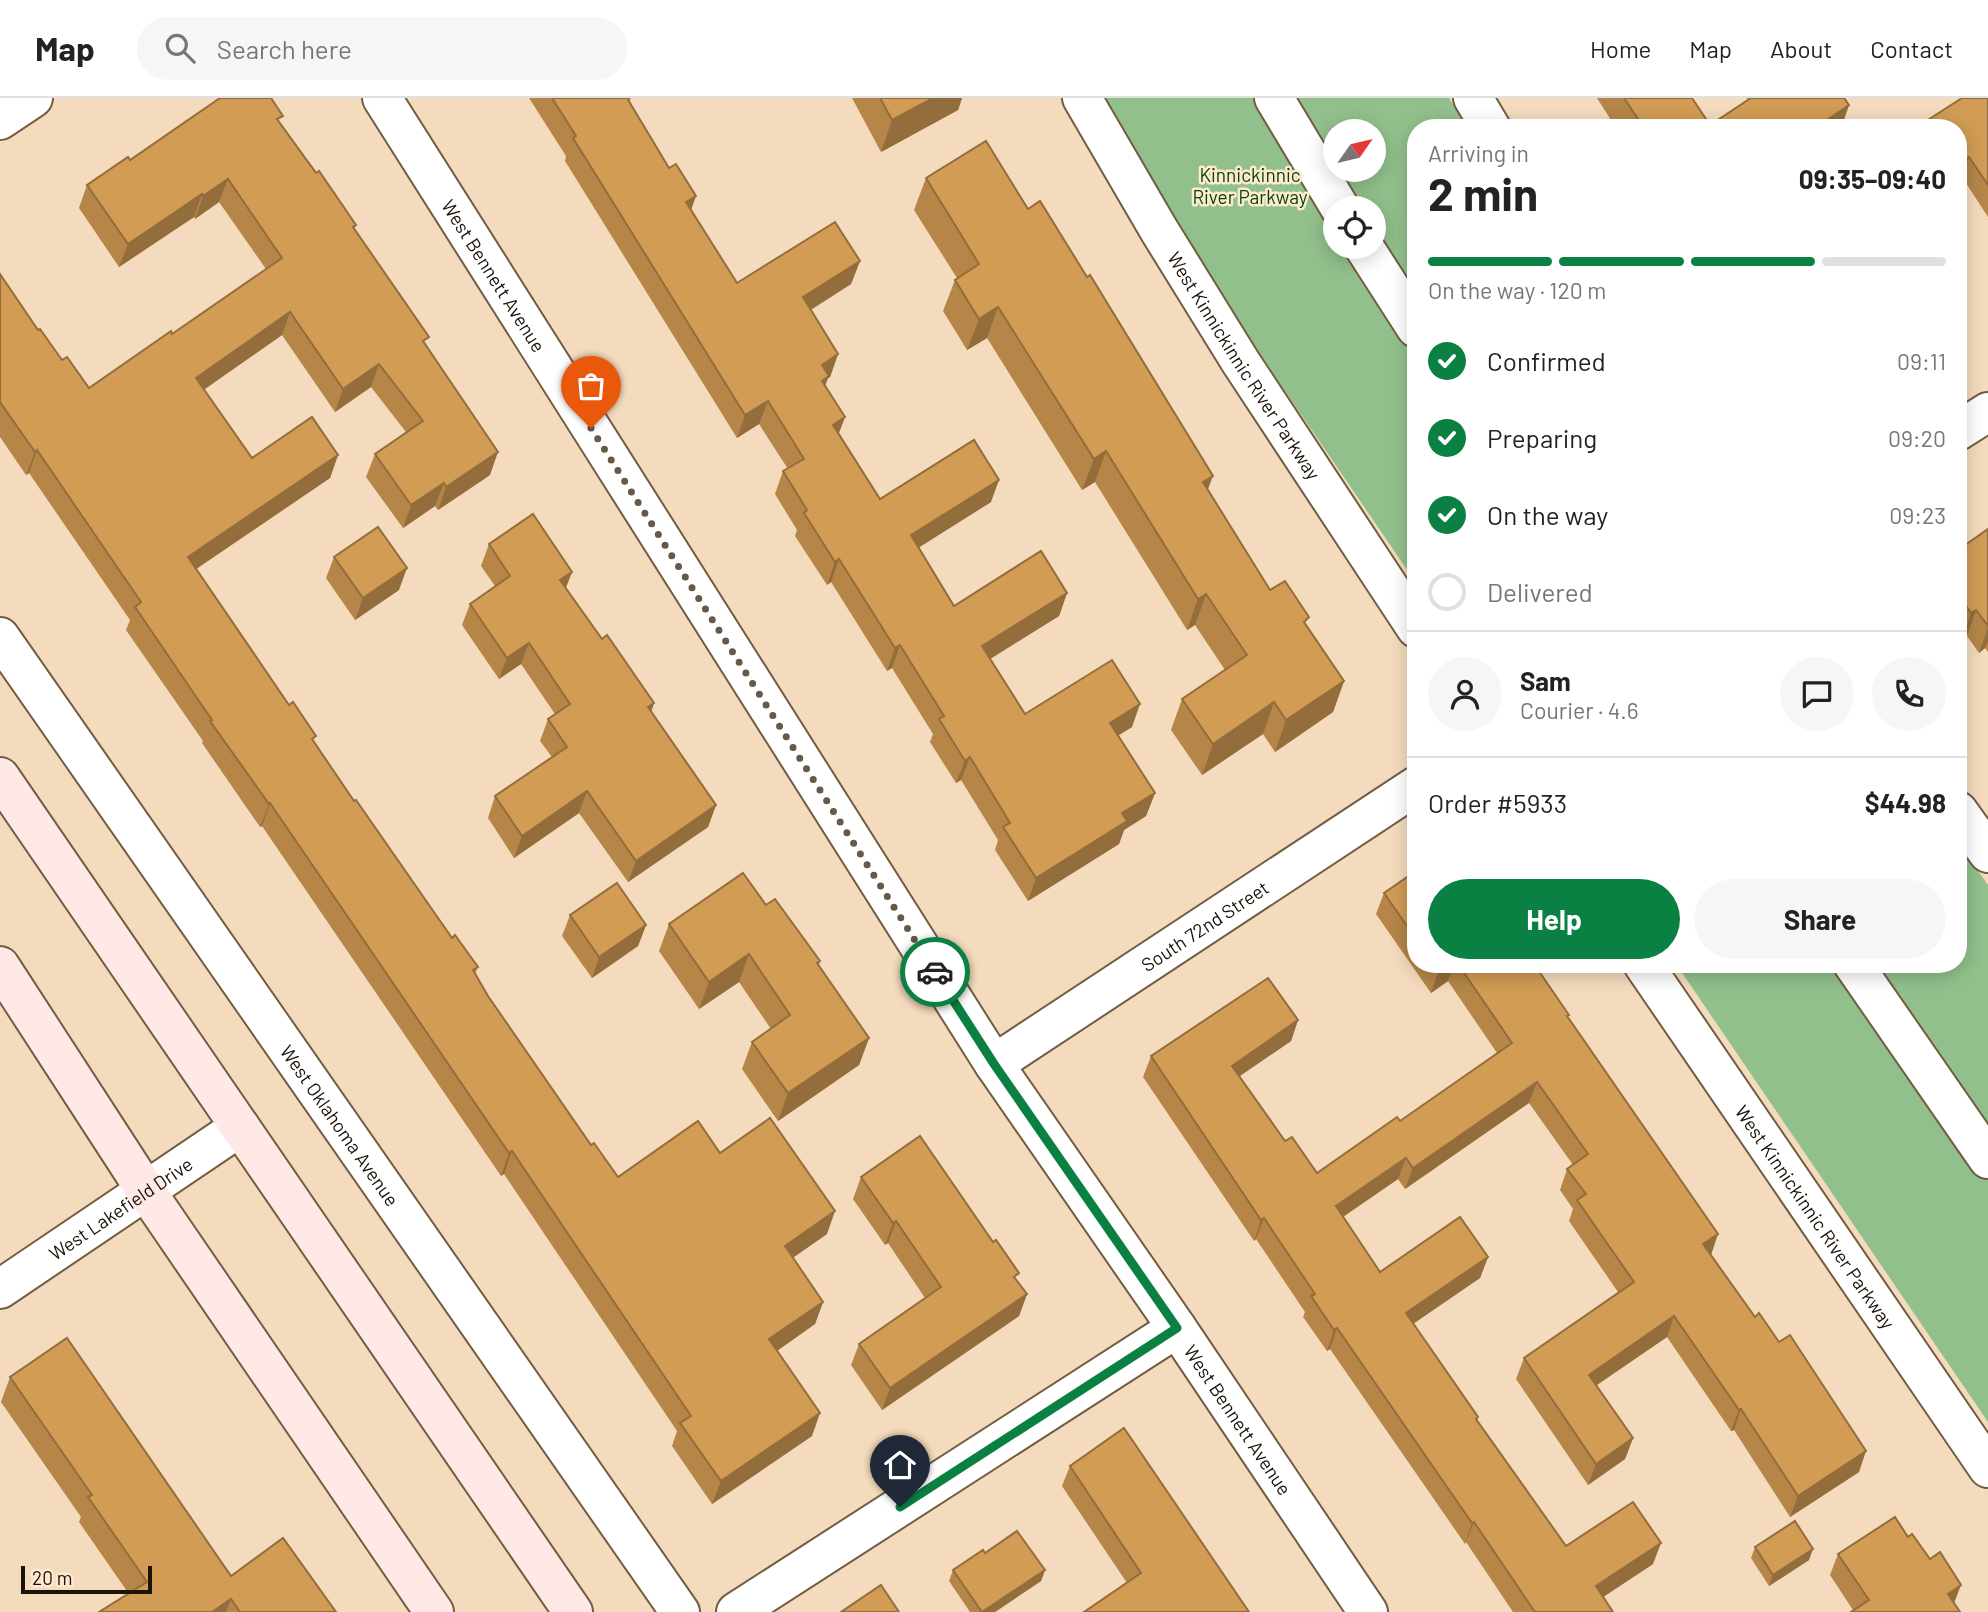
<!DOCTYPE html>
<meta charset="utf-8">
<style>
body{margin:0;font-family:Barlow,sans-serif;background:#f6f6f6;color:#222;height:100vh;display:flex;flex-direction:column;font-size:26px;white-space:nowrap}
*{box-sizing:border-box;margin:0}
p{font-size:23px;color:#767676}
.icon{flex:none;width:38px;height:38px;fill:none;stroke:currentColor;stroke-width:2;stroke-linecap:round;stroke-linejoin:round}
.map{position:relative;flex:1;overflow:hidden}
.sheet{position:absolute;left:1407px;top:21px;width:560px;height:854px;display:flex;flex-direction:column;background:#fff;border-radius:28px;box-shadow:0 4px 18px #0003}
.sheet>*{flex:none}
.needle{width:46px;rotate:56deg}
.controls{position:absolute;left:1323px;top:21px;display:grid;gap:14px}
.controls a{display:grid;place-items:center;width:63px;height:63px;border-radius:50%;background:#fff;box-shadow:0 4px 18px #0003;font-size:35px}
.scale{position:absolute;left:21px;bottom:18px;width:131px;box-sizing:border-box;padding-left:7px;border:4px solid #1b1208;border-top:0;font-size:19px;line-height:24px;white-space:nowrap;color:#1b1208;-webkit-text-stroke:5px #feead1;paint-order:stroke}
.pin{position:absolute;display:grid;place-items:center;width:60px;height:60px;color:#fff;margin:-72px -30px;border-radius:50% 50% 50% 0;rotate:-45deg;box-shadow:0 0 7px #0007}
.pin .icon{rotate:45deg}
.courier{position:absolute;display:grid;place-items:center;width:70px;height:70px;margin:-35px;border:5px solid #0b8043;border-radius:50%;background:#fff;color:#222;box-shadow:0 2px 9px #0007}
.headline em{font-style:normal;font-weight:700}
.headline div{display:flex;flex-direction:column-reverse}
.headline{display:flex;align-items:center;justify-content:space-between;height:119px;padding:0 21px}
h1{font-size:46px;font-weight:700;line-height:52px}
.bar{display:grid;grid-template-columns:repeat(4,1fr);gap:10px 7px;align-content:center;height:84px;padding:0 21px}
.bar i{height:9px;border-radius:5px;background:#e0e0e0}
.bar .selected{background:#0b8043}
.bar p{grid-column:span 4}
.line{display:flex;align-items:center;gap:18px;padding:0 21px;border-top:2px solid #e0e0e0}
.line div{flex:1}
.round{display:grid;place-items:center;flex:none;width:74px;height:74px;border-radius:37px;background:#f6f6f6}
ol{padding:0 21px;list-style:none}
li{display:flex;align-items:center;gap:21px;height:77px}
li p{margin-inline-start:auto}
li .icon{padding:7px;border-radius:50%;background:#0b8043;color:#fff;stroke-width:4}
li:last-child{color:#767676}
li i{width:38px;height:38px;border:4px solid #e0e0e0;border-radius:50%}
.primary-button{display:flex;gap:14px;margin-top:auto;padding:14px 21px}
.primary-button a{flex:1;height:80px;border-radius:42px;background:#0b8043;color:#fff;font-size:28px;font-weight:700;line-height:80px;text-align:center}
.primary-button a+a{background:#f6f6f6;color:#222}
header{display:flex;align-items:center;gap:42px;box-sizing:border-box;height:98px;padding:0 35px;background:#fff;border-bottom:2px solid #e0e0e0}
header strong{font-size:33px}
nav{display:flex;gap:38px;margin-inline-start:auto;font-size:24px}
.search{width:490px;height:63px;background:#f6f6f6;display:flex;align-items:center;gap:18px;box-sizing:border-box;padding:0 24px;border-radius:38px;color:#767676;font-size:26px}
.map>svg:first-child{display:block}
.green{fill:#92c08c;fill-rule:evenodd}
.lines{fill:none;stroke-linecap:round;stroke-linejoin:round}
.street-casing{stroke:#725d42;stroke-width:42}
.secondary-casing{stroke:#725d42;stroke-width:42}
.street{stroke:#fff;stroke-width:38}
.secondary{stroke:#fee9e6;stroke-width:38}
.wall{fill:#b58648}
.shaded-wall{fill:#936d3b}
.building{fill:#d29c54;stroke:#936d3b;stroke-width:2}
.done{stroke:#675847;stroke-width:7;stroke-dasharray:0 12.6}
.route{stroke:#0b8043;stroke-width:9}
.labels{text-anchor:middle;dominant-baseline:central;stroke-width:5;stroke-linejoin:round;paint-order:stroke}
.park-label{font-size:19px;fill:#064400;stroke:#feead1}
.street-label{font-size:19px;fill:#1b1208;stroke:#feead1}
</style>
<header>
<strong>Map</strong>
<div class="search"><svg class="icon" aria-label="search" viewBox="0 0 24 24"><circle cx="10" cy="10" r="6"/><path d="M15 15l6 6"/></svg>Search here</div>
<nav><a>Home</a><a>Map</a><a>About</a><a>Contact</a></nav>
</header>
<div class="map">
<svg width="1988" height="1514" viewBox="0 0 1988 1514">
<rect width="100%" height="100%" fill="#f4dbbd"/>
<g class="green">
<path d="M1102,0H1449L1467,30H1416V485L1164,115ZM1335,33H1374V72H1335ZM1335,110H1374V149H1335Z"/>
<polygon points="1958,744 1988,787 1988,1324 1676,866 1958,866"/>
</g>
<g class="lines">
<g class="street-casing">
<g id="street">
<path id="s1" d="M382,0L994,966L1177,1230L1368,1514"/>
<path id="s2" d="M1082,0L1159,132L1240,263L1416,530"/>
<polyline points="1274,0 1340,110"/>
<polyline points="1473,0 1491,30"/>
<polyline points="0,22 33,0"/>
<polyline points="1364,149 1416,230"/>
<polyline points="1958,333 1988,314"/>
<path id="s3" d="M0,539L680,1514"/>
<polyline points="1958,713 1988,755"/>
<path id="s4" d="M1643,866L1988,1370"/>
<polyline points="1853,866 1988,1061"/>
<path id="s5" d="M994,966L1416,688"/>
<path id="s6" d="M0,1191L240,1029"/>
<polyline points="736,1514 1177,1230"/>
</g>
</g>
<g class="secondary-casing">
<g id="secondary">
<polyline points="0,679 573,1514"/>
<polyline points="0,868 146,1093 434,1514"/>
</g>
</g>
<use href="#street" class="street"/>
<use href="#secondary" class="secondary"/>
</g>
<g class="wall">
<polygon points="529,0 631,0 629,5 691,112 737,185 860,163 851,186 811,212 838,256 830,279 828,280 825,288 845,319 839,335 880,401 991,404 918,450 954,508 1067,495 1059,518 990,561 1025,616 1132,629 1118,637 1155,695 1146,718 1124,732 1119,746 1028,803 995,752 998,742 961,682 956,685 930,644 933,636 892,570 887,573 831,484 827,487 795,438 797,432 775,396 783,373 788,371 759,326 737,340 565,63 566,58"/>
<polygon points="852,0 962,0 958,12 881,54"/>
<polygon points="1597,0 1692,0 1710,27 1748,2 1747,0 1844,0 1849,7 1841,30 1616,30"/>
<polygon points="1988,0 1988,119 1962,79 1958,81 1958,30"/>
<polygon points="280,25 356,127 354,131 426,247 490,377 438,412 435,408 403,430 366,379 375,356 406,334 371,289 335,314 282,237 204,291 252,360 338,357 330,380 196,471 354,703 452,840 478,869 475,876 488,898 591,1047 618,1079 720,1055 827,1136 793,1159 823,1204 815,1226 777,1253 812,1338 712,1406 672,1348 677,1333 504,1076 501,1078 262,728 260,729 202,645 203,643 126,532 130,522 29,375 26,377 0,339 0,176 38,232 62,262 89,290 172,236 266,171 219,104 195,121 194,119 119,169 79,110 87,87 130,62"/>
<polygon points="926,80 1028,111 1208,391 1270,492 1306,528 1344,583 1333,614 1275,654 1263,636 1202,677 1171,632 1182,601 1225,572 1195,527 1187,532 1095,384 1082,392 987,240 967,252 943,213 955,182 957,180 914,112"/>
<polygon points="1988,431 1988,554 1985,550 1979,555 1967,538 1962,541 1958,536 1958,452"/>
<polygon points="489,446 566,490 602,541 654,605 651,614 716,707 708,729 628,784 579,715 514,760 488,720 495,698 552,659 540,643 548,621 555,616 521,566 499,581 462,527 470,506 495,488 481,468"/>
<polygon points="334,459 399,492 355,522 326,480"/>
<polygon points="1416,773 1416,866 1534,866 1569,917 1568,919 1711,1156 1859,1374 1790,1419 1734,1332 1731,1333 1667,1239 1596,1287 1633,1340 1625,1361 1588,1387 1516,1281 1524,1260 1618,1194 1569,1123 1573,1111 1560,1092 1567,1071 1573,1067 1529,1005 1405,1091 1398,1081 1343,1119 1380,1174 1488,1159 1480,1180 1413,1226 1476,1322 1566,1448 1653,1466 1603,1499 1613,1514 1513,1514 1466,1444 1465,1446 1330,1251 1327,1253 1303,1219 1305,1214 1256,1141 1254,1143 1143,979 1151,958 1298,922 1291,943 1239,978 1285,1043 1317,1075 1400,1023 1497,955 1448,883 1431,895 1376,816 1384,795"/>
<polygon points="766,807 820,863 819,867 869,940 859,967 778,1023 742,971 752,944 771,931 739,884 699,911 659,853 669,826"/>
<polygon points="570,817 646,827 638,848 592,880 562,838"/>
<polygon points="861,1079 1016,1181 1027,1196 1019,1218 882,1312 851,1267 859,1246 925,1200 888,1145 885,1147 853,1101"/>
<polygon points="10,1279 231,1478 336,1514 99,1514 129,1496 79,1424 81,1419 1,1304"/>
<polygon points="1070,1368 1249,1514 1127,1485 1062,1388"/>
<polygon points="1755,1449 1809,1462 1769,1488 1751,1460"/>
<polygon points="985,1455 1045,1472 1041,1483 995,1514 970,1514 949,1483 953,1472"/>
<polygon points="1838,1456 1954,1506 1853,1512 1830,1477"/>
</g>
<g class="shaded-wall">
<polygon points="933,0 962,0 958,12 881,54 892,22"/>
<polygon points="1849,7 1841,30 1815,30"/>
<polygon points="1969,59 1962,79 1958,81 1958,66"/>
<polygon points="228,81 219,104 195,121 203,98"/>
<polygon points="202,96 194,119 119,169 128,146"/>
<polygon points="696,98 688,121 686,104"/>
<polygon points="860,163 851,186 794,222 803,199"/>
<polygon points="1964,171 1958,187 1958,175"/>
<polygon points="998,209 987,240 967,252 979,221"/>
<polygon points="290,214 282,237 188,303 196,280"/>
<polygon points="838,256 830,279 828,280 820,301 822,267"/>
<polygon points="379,266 371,289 335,314 343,291"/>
<polygon points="768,303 759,326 737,340 745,317"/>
<polygon points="845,319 836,342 833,327"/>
<polygon points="37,352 29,375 26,377 35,354"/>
<polygon points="1106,353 1095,384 1082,392 1094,361"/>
<polygon points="498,354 490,377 438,412 446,389"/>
<polygon points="338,357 330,380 180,482 188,459"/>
<polygon points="1213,378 1201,409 1203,384"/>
<polygon points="999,382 991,404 902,460 911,437"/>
<polygon points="444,385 435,408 403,430 411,407"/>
<polygon points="839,461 831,484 827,487 835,464"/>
<polygon points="407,470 399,492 355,522 363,500"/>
<polygon points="572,474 564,495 560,482"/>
<polygon points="1067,495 1059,518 974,571 982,548"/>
<polygon points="1206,496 1195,527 1187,532 1198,501"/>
<polygon points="1976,512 1967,538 1962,541 1971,515"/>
<polygon points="1988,529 1988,543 1985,550 1979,555"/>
<polygon points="529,545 521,566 499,581 507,560"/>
<polygon points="900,547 892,570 887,573 895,550"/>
<polygon points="1344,583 1333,614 1275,654 1286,622"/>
<polygon points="1274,604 1263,636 1202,677 1213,646"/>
<polygon points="654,605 647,626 648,609"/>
<polygon points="1140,606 1132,629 1102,648 1110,625"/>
<polygon points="970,659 961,682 956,685 965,663"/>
<polygon points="587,693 579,715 514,760 522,738"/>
<polygon points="1155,695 1146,718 1124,732 1119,746 1028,803 1036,780 1122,715"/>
<polygon points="270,705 262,728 260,729 269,706"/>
<polygon points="716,707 708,729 628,784 636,763"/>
<polygon points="646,827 638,848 592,880 599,859"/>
<polygon points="749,856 739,884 699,911 709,884"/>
<polygon points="1449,866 1454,866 1448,883 1431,895 1438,874"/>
<polygon points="1298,922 1291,943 1224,989 1232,968"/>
<polygon points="869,940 859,967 778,1023 788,995"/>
<polygon points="1537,984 1529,1005 1405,1091 1413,1070"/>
<polygon points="512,1053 504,1076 501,1078 509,1055"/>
<polygon points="1406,1060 1398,1081 1328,1129 1336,1108"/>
<polygon points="835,1113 827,1136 777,1171 785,1148"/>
<polygon points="1264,1120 1256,1141 1254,1143 1261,1122"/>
<polygon points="896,1123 888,1145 885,1147 893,1125"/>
<polygon points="1718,1136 1711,1157 1703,1146"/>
<polygon points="1488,1159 1480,1180 1398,1236 1406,1215"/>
<polygon points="1027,1196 1019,1218 882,1312 890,1290"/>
<polygon points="823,1204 815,1226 761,1264 769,1241"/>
<polygon points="1674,1218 1667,1239 1581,1298 1589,1277"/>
<polygon points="1337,1230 1330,1251 1327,1253 1334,1232"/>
<polygon points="1741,1311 1734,1332 1731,1333 1739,1312"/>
<polygon points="820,1315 812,1338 712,1406 721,1383"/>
<polygon points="1633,1340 1625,1361 1588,1387 1596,1366"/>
<polygon points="1866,1353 1859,1374 1790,1419 1798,1398"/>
<polygon points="1474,1424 1466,1444 1465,1446 1472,1425"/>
<polygon points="1661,1445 1653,1466 1588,1509 1596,1488"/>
<polygon points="1813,1451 1809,1462 1769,1488 1773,1477"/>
<polygon points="1045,1472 1041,1483 995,1514 983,1514"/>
<polygon points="1961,1487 1953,1508 1948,1496"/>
<polygon points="231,1501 226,1514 212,1514"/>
</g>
<g class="building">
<polygon points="220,0 271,0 283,18 277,21 316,75 319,73 356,127 353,129 429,239 423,243 498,354 446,389 444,385 411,407 375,356 423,323 379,266 343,291 290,214 196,280 252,360 312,319 338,357 188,459 289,607 293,604 316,638 312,641 354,703 356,702 452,840 455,837 478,869 473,872 488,898 591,1047 594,1045 618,1079 698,1023 720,1055 770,1020 835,1113 785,1148 823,1204 769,1241 820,1315 721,1383 680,1325 691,1318 512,1053 509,1055 270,705 269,706 210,623 212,622 135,509 141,504 37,352 35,354 0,304 0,176 38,232 40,231 62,262 67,259 89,290 171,233 172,236 282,160 228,81 203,98 202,96 128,146 87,87 128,59 130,62"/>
<polygon points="552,0 627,0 669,70 676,66 696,98 686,104 737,185 835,124 860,163 803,199 838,256 822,267 829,278 822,283 845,319 833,327 880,401 974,342 999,382 911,437 954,508 1041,453 1067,495 982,548 1025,616 1112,562 1140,606 1110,625 1155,695 1122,715 1127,723 1036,780 1003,729 1010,725 970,659 965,663 939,621 944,618 900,547 895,550 839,461 835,464 804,415 807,412 783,373 804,361 768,303 745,317 573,40 576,38"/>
<polygon points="880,0 933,0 892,22"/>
<polygon points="1624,0 1692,0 1710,27 1751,0 1844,0 1849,7 1815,30 1644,30"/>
<polygon points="1962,0 1988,0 1988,87 1969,59 1958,66 1958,30 1917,29"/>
<polygon points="986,43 1028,111 1040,103 1087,179 1090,177 1213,378 1203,384 1270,492 1285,483 1309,519 1304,524 1344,583 1286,622 1274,604 1213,646 1182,601 1247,557 1206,496 1198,501 1106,353 1094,361 998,209 979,221 955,182 979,166 926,80"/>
<polygon points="1958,161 1964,171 1958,175"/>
<polygon points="533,416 572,474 560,482 602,541 607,537 654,605 648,609 716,707 636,763 587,693 522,738 495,698 567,649 548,621 570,606 529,545 507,560 470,506 510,478 489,446"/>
<polygon points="378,429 407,470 363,500 334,459"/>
<polygon points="1988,431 1988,528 1976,512 1971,515 1958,496 1958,452"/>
<polygon points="1416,773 1416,841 1384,795"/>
<polygon points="743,775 766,807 775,801 820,863 817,865 869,940 788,995 752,944 790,917 749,856 709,884 669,826"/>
<polygon points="617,785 646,827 599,859 570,817"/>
<polygon points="1433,866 1449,866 1438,874"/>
<polygon points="1458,866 1534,866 1569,917 1567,918 1718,1136 1703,1146 1755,1219 1759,1215 1779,1244 1790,1237 1866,1353 1798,1398 1741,1311 1739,1312 1674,1218 1589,1277 1633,1340 1596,1366 1524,1260 1634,1184 1577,1102 1586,1096 1567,1071 1588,1056 1537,984 1413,1070 1406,1060 1336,1108 1380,1174 1460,1119 1488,1159 1406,1215 1478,1319 1476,1321 1566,1448 1633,1404 1661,1445 1596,1488 1613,1514 1535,1514 1474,1424 1472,1425 1337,1230 1334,1232 1311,1198 1315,1196 1264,1120 1261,1122 1151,958 1268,880 1298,922 1232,968 1285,1043 1292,1039 1317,1075 1397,1019 1400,1023 1512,945"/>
<polygon points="920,1038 993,1144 996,1142 1019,1175 1014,1179 1027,1196 890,1290 859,1246 941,1189 896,1123 893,1125 861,1079"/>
<polygon points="67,1240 231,1478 283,1440 336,1514 240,1514 231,1501 212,1514 99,1514 147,1484 88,1399 92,1397 10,1279"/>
<polygon points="1124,1330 1249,1514 1084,1514 1141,1475 1070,1368"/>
<polygon points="1895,1419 1908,1439 1912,1436 1930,1461 1940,1454 1961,1487 1948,1496 1960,1514 1851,1514 1869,1502 1838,1456"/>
<polygon points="1795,1423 1813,1451 1773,1477 1755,1449"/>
<polygon points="1017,1433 1045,1472 982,1514 953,1472 983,1452 985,1455"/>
<polygon points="881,1487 899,1514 841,1514"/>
</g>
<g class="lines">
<polyline class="done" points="591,330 935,874"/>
<polyline class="route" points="900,1409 1177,1230 994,966 935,874"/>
</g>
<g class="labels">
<g class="park-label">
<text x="1250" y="76">Kinnickinnic<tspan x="1250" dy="22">River Parkway</tspan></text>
</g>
<g class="street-label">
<text stroke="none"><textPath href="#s1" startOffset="210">West Bennett Avenue</textPath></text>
<text stroke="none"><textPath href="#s2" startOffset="313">West Kinnickinnic River Parkway</textPath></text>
<text stroke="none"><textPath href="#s5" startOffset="252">South 72nd Street</textPath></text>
<text stroke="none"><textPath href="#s3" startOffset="595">West Oklahoma Avenue</textPath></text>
<text stroke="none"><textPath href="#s6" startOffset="145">West Lakefield Drive</textPath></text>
<text stroke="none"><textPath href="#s4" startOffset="306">West Kinnickinnic River Parkway</textPath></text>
<text stroke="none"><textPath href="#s1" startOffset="1575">West Bennett Avenue</textPath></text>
</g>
</g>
</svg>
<div class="controls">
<a><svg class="needle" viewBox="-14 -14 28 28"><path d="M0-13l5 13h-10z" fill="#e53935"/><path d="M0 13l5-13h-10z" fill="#767676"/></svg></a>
<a><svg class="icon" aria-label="locate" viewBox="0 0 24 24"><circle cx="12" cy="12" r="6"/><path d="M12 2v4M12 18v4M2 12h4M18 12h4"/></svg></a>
</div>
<div class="scale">20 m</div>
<div class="pin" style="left:591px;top:330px;background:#ea580c"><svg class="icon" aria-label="bag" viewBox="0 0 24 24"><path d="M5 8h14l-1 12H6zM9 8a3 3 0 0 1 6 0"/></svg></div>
<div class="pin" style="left:900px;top:1409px;background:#1f2937"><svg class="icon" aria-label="home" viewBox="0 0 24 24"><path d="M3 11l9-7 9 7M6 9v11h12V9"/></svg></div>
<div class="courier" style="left:935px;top:874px"><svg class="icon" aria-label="car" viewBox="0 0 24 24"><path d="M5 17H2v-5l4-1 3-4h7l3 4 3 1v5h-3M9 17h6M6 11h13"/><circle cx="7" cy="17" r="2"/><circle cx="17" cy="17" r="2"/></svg></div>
<section class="sheet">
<div class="headline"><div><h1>2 min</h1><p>Arriving in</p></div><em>09:35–09:40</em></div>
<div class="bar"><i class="selected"></i><i class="selected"></i><i class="selected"></i><i></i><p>On the way · 120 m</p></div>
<ol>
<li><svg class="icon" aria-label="check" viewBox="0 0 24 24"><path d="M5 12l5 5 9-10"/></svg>Confirmed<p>09:11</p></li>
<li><svg class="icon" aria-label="check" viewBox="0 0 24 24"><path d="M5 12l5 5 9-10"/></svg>Preparing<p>09:20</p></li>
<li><svg class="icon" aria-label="check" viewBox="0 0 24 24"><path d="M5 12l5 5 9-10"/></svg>On the way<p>09:23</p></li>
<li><i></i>Delivered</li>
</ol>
<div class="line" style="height:126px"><a class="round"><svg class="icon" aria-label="person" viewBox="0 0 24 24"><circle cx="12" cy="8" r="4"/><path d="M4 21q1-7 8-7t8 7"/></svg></a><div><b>Sam</b><p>Courier · 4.6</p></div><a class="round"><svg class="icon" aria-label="chat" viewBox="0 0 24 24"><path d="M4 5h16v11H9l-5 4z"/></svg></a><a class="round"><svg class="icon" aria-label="phone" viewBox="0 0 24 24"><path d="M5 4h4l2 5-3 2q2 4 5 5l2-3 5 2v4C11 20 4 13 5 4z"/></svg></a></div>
<div class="line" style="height:91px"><div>Order #5933</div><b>$44.98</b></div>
<div class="primary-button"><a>Help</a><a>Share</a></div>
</section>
</div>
